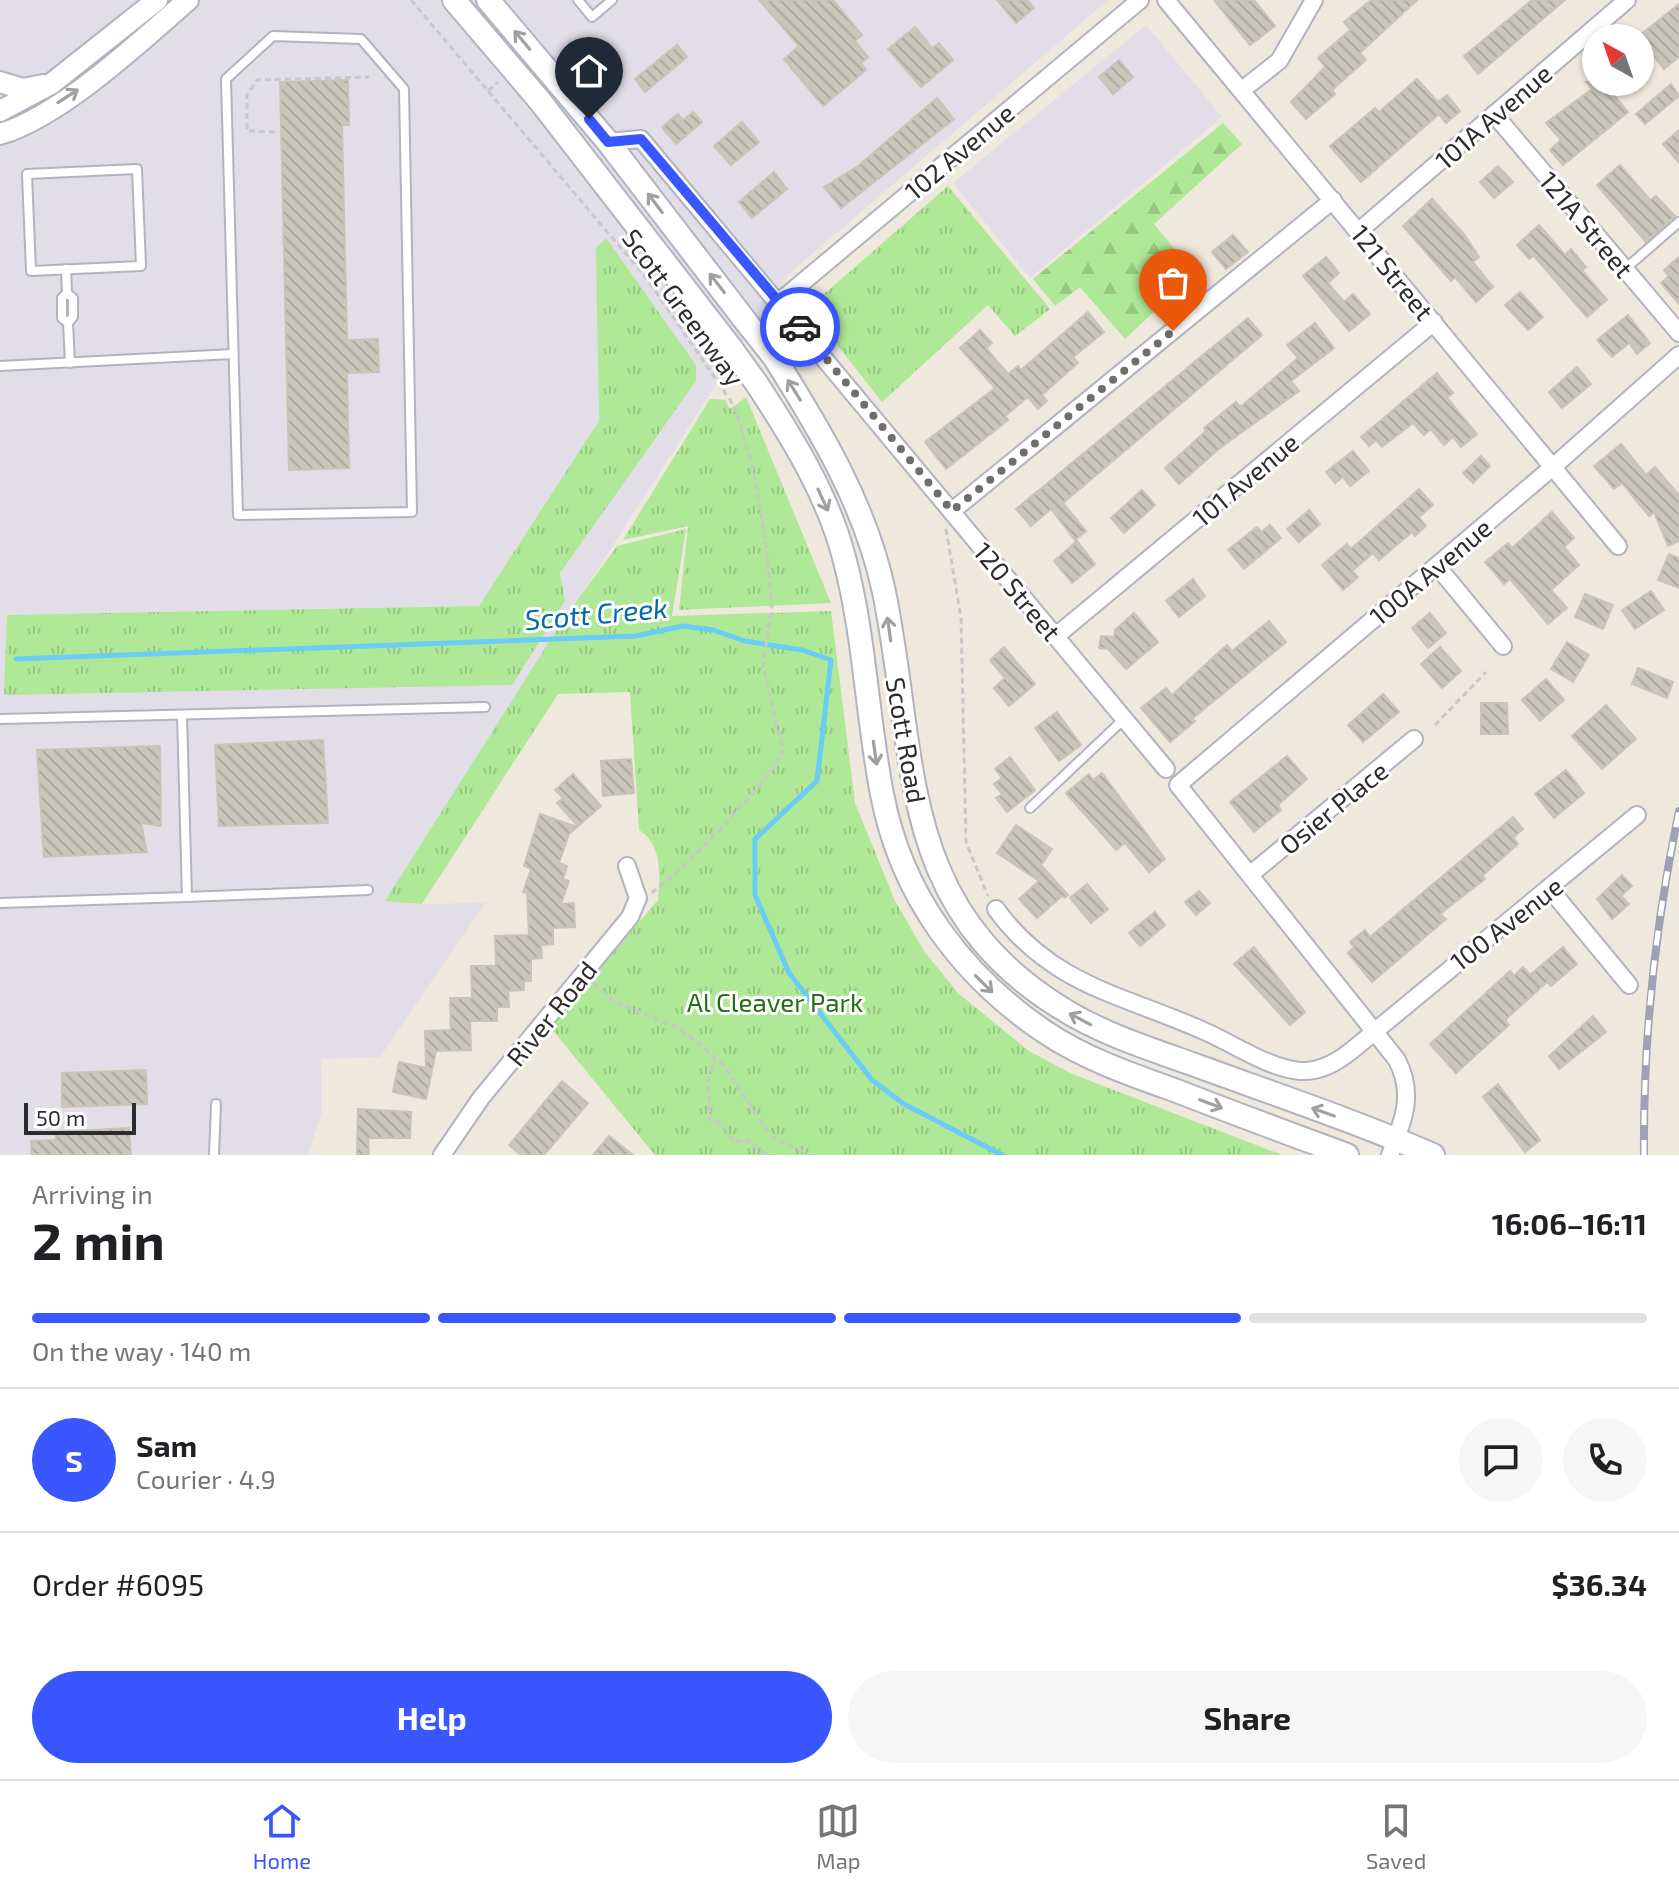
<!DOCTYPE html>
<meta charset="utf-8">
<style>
body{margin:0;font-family:"Exo 2",sans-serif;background:#f6f6f6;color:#202124;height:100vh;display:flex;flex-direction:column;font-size:30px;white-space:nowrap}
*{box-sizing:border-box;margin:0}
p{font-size:26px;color:#757577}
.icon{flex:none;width:44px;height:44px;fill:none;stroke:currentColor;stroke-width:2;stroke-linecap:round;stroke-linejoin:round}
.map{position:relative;height:1155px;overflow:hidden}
.details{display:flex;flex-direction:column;background:#fff;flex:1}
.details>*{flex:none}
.needle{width:52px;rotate:320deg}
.controls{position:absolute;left:1582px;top:24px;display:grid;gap:16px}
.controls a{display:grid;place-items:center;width:72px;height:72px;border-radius:50%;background:#fff;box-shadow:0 2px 6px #0004;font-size:40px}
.scale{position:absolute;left:24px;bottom:20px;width:112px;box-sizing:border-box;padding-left:8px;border:4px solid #2c2c2c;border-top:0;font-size:22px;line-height:28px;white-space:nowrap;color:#2c2c2c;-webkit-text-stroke:6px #fff;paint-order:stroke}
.pin{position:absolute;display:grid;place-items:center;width:68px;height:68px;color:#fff;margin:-82px -34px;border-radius:50% 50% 50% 0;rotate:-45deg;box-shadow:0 0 8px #0007}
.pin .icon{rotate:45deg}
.courier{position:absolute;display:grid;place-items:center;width:80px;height:80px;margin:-40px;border:6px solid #3a56ff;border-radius:50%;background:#fff;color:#222;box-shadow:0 2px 10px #0007}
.head em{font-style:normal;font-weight:700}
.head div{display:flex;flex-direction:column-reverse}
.head{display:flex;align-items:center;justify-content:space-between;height:136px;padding:0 32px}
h1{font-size:52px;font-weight:700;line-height:60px}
.bar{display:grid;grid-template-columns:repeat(4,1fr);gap:12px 8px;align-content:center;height:96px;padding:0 32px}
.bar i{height:10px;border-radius:6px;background:#e0e0e0}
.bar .on{background:#3a56ff}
.bar p{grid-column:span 4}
.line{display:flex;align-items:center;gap:20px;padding:0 32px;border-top:2px solid #e0e0e0}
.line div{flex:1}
.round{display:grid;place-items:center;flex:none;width:84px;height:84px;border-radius:42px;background:#f6f6f6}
.primary-button{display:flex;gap:16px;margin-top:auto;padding:16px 32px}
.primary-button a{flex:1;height:92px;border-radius:48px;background:#3a56ff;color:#fff;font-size:32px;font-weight:700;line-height:92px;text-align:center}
.primary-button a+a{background:#f6f6f6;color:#202124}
.dock{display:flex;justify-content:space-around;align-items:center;height:112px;border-top:2px solid #e0e0e0;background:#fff;font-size:22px;color:#757577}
.dock a{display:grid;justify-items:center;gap:4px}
.dock .on{color:#3a56ff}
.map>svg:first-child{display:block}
.industrial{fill:#e1dee7}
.grass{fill:url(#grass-tufts)}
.forest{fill:url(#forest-firs)}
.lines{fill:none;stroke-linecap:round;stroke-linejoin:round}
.stream{stroke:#6accf7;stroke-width:5}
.building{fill:url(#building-back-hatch);stroke:#cac4b7;stroke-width:2}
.service-casing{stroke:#b1b3c0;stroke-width:12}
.minor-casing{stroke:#b1b3c0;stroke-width:20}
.tertiary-casing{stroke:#b1b3c0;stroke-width:24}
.secondary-casing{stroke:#b1b3c0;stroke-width:26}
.path{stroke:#c8c8c8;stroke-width:3;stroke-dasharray:6 4;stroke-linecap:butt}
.service{stroke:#fff;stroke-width:8}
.minor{stroke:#fff;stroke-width:16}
.tertiary{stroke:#fff;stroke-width:20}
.secondary{stroke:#fff;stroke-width:22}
.rail-casing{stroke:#9fa2b7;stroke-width:8}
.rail{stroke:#fff;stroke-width:5;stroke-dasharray:15;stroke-linecap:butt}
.secondary-bridge-casing{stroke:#b1b3c0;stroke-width:26;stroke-linecap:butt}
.secondary-bridge{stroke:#fff;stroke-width:22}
.oneway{stroke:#a0a0a0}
.done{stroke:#706e6a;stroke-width:8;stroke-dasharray:0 14.4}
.route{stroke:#3a56ff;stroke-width:10}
.labels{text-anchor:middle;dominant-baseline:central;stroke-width:6;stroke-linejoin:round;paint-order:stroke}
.street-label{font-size:26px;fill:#2c2c2c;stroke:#fff}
.park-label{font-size:26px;fill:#246f15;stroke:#fff}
.water-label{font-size:28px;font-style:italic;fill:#0469a8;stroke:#fff}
</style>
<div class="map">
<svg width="1679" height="1155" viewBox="0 0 1679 1155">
<defs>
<pattern id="grass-tufts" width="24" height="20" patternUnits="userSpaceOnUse" patternTransform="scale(2)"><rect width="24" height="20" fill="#afe896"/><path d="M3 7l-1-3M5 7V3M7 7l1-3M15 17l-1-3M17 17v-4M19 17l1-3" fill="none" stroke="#97c781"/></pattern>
<pattern id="forest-firs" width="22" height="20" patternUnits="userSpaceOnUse" patternTransform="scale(2)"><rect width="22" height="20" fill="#afe896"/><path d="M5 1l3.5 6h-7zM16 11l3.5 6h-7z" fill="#97c781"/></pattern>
<pattern id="building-back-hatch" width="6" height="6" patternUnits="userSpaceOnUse" patternTransform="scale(2)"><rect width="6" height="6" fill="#c9c6bc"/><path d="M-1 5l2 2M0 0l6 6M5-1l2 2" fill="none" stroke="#adaaa2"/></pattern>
</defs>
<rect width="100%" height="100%" fill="#eee8dd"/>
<g class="industrial">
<polygon points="0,0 1108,0 784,278 386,900 422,904 485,903 380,1057 321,1059 322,1111 308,1155 0,1155"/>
<polygon points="1146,25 1222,117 1030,278 953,183"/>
</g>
<g class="grass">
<polygon points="948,186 1050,309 1015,336 988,305 882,402 808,308"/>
<polygon points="606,238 696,365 696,381 560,573 565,601 512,685 4,695 7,615 479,606 599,421 596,248"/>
<polygon points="746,397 831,603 679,610 688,526 623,540 710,399 725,400 730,409"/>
<path d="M686,529L672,616L831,611L855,803L895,901L924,951L959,994L1029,1051L1070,1073L1282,1155H655L550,1027L658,900C660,876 663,845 639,830L630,692L558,694L422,904L385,901L563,620L617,546Z"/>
</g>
<polygon class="forest" points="1223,123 1242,144 1154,224 1185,262 1162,281 1158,308 1125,339 1080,287 1055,306 1033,279"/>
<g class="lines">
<polyline class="stream" points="16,659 636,636 683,626 713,630 745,641 802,650 831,660 817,781 755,839 755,895 789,973 872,1080 904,1104 1002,1155"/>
</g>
<g class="building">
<polygon points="759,0 833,0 862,35 855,41 868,57 861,63 866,70 823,106 784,59 799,46"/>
<polygon points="997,0 1027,0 1034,8 1016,23"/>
<polygon points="1214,0 1254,0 1275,26 1250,45"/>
<polygon points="1371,0 1417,0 1360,53 1366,60 1332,90 1335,94 1306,119 1291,102 1325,67 1318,58 1350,30 1344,22"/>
<polygon points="1532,0 1565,0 1478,74 1464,56"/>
<polygon points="1679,4 1679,57 1664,69 1650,52 1640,61 1640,35"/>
<polygon points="915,27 932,48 939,43 953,60 921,87 888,49"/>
<polygon points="677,45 687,57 645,92 635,79"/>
<polygon points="1119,60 1133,77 1113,94 1099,77"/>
<polygon points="1417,79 1438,102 1447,95 1460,111 1446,123 1439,114 1361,182 1330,146 1375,108 1379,112"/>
<polygon points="348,80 349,125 342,125 347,340 378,339 379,372 347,373 349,468 289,470 280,82"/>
<polygon points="1586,82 1603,82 1628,112 1563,165 1550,150 1561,140 1546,123 1592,89"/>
<polygon points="1671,84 1679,96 1645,124 1636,114"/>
<polygon points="937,98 954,119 841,208 824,187 858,166"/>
<polygon points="693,112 702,122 676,144 662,127 678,114 683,120"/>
<polygon points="742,122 759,142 731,165 714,146"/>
<polygon points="1679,130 1679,163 1663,144"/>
<polygon points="1620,165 1650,200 1656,196 1675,216 1646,242 1597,185"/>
<polygon points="1498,166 1513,182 1494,198 1480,182"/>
<polygon points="774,172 787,189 752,218 739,202"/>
<polygon points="1432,199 1464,234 1479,257 1473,262 1493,287 1476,302 1455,277 1451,281 1403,226"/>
<polygon points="1539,225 1565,255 1571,249 1586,267 1582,270 1607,300 1587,317 1534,256 1529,259 1517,245"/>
<polygon points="1233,235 1248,252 1226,269 1212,252"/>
<polygon points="1326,257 1339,273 1328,283 1344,302 1353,294 1370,314 1349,331 1303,276"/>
<polygon points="1679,257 1679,304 1661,283 1669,276 1664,270"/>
<polygon points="1520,292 1543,317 1528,330 1505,305"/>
<polygon points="1088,312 1104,332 1073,357 1078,363 1042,395 1047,401 1038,409 1028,397 1005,416 1008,420 946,469 925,442 995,388 960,348 980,330 992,343 986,348 1008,374 1018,366 1021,370"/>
<polygon points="1628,315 1650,343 1637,354 1629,343 1612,357 1597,340"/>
<polygon points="1248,318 1262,335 1063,503 1086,531 1075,540 1051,509 1031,526 1016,509"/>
<polygon points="1315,323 1334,348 1291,381 1299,391 1220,448 1179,484 1165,468 1206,431 1204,428 1236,402 1240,407 1298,358 1287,345"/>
<polygon points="1577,367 1591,384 1562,408 1549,392"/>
<polygon points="1437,373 1453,393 1447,398 1477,434 1461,447 1453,437 1444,445 1431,429 1424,435 1413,423 1382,447 1376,440 1369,446 1361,437"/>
<polygon points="1621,444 1646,475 1655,467 1679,495 1679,541 1668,546 1654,512 1649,516 1622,483 1614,489 1594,466"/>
<polygon points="1353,451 1369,471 1350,486 1343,477 1335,483 1326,472"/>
<polygon points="1481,456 1490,466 1473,483 1463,473"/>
<polygon points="1419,489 1433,505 1419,517 1426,526 1415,536 1412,532 1379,560 1373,553 1352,571 1358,577 1343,590 1322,565 1347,544 1351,549"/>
<polygon points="1142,490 1155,505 1124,533 1111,518"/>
<polygon points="1309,510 1320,524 1299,542 1287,529"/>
<polygon points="1552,512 1574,538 1564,547 1579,565 1551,590 1567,608 1548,624 1510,579 1504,584 1485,562 1508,543 1512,548"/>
<polygon points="1270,525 1281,538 1244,569 1228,550 1257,527 1261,532"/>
<polygon points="1077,541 1095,564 1072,583 1054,561"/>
<polygon points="1669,554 1679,558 1679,588 1658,580"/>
<polygon points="1193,579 1205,596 1179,617 1166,601"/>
<polygon points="1651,591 1664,610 1635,629 1622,610"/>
<polygon points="1585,594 1613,605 1603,629 1575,617"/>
<polygon points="1134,613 1158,642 1126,669 1108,649 1099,648 1101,636 1114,637 1115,630"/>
<polygon points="1430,613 1446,633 1428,648 1412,628"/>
<polygon points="1269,621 1286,642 1192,719 1195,721 1170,742 1141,708 1166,688 1172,695 1227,645 1232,651"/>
<polygon points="1567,642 1589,655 1573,682 1551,669"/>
<polygon points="1004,647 1035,684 1009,706 994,688 1005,678 990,660"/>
<polygon points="1440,647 1461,671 1442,688 1421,664"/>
<polygon points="1638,668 1673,682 1667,698 1632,684"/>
<polygon points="1546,679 1564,700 1540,721 1522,700"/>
<polygon points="1383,694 1399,712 1363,742 1348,725"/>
<polygon points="1481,703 1507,703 1508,734 1481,734"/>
<polygon points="1606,705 1636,739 1602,769 1572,736"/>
<polygon points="1057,712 1081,745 1059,761 1035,728"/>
<polygon points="323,740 328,823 219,826 215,745"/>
<polygon points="160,746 161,826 141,823 147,852 44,857 37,750"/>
<polygon points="1287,756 1307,779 1278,805 1281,810 1254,832 1230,802"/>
<polygon points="1010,757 1035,790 1007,812 996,798 1002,794 994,784 1002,778 995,769"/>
<polygon points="631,759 634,793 603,796 601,761"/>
<polygon points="1566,770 1584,793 1554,818 1535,794"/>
<polygon points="1102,773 1165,859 1149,872 1125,843 1116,850 1066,793 1089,774 1093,780"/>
<polygon points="573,774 601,806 578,826 557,803 563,798 555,790"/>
<polygon points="540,814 577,827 569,834 559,863 567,866 563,879 569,881 561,904 574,903 575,927 553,928 553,944 541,945 542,958 531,959 531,981 524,981 524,990 508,991 509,1007 497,1007 497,1021 470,1021 471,1050 436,1051 426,1099 393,1092 399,1062 426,1068 425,1031 451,1030 450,998 472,998 471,966 496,966 495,936 529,935 527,893 523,892 531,869 524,866"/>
<polygon points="1513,817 1523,829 1513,838 1518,844 1482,876 1485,879 1440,914 1446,919 1372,982 1348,953 1354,947 1350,942 1365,930 1370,937"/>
<polygon points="1016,825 1052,849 1041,865 1068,895 1065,898 1062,896 1037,918 1019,899 1039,881 997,853"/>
<polygon points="1622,875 1632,886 1621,896 1629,904 1612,919 1597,899"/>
<polygon points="1087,884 1108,909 1091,923 1070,898"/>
<polygon points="1199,891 1210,903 1196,915 1185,902"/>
<polygon points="1155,912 1165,925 1140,946 1129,933"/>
<polygon points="1254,947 1305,1012 1290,1025 1234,964"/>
<polygon points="1563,947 1577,964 1551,986 1547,982 1505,1020 1509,1025 1456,1073 1430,1044 1510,971 1514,976 1523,967 1530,975"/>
<polygon points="1593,1016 1606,1032 1559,1069 1549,1056"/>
<polygon points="146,1070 147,1104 62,1107 62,1073"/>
<polygon points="562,1081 588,1103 544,1155 521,1155 509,1145"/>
<polygon points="1498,1084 1540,1140 1525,1152 1483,1097"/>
<polygon points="358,1109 411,1112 410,1138 368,1138 369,1155 357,1155"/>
<polygon points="129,1128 131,1155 32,1155 31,1141 56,1140 55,1132"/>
<polygon points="609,1136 633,1155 593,1155"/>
</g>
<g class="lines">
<g class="service-casing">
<g id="service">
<polyline points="578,0 592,17 612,0"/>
<polygon points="273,36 361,39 404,89 412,512 238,515 226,79"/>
<polygon points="137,169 141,266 31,271 27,174"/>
<polyline points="66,269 67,293"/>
<polyline points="1625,269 1679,222"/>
<polyline points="68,323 62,318 62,298 67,293 73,298 73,317 68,323 70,363"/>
<polyline points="0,366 233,354"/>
<polyline points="0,719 485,707"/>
<polyline points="1030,808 1124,719"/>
<polyline points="187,897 368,890"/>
<polyline points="0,903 187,897 182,715"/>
<polyline points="214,1155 216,1104"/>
</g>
</g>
<g class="minor-casing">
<g id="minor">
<polyline points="1166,0 1618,546"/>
<polyline points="1242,90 1279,61 1314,0"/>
<polyline points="1494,114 1679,333"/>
<polyline points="608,142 641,139 1166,769"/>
<polyline points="1359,231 1627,0"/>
<polyline points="779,302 1140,0"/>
<polyline points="952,511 1333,200"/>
<polyline points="1437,566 1503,646"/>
<polyline points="1056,636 1434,322"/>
<polyline points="1251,874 1414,739"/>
<polyline points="1549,888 1629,985"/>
<path d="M996,909C1052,986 1124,995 1204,1031C1234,1044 1268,1068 1300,1071C1320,1072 1336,1063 1351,1051L1637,815"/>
<polyline points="442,1155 481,1098 630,917 638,898 627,866"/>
<path d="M1390,1155C1403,1121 1415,1095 1397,1060L1178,785L1554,466L1679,355"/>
</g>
</g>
<g class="tertiary-casing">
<g id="tertiary">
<polyline points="0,82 23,89 43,85"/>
<polyline points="0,111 51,84 157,0"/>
<path d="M0,134C61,116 140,42 188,0"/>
</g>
</g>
<g class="secondary-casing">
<g id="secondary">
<polyline points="454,0 540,101 731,348"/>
<polyline points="488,0 608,142 747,323"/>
<path d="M774,357C820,430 866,506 884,592C918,757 895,905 1061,1008C1102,1034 1150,1049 1195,1065C1274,1094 1355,1121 1433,1155"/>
<path d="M757,384C793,439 829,497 845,561C865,638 867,717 882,794C901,895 962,976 1045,1032C1085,1059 1132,1075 1177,1091C1233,1113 1290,1134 1347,1155"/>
</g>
</g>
<g class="path">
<path d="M411,0L647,279L735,407L754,472L765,538L772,605L763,666L783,750C776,777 677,876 651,893"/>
<polyline points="488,91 498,82"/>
<polyline points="275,132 247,131 247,95 257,80 369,77"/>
<polyline points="946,529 961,618 966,842 988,896"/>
<polyline points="1435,725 1486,672"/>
<polyline points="594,983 613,1001 678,1028 697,1042 724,1066 772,1137 810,1155"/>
<polyline points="715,1057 708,1081 710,1120 722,1124 734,1142 747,1140 759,1151 772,1155"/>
</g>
<use href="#service" class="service"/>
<use href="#minor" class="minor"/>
<use href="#tertiary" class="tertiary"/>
<use href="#secondary" class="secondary"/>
<g class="rail-casing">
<path id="rail" d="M1644,1155C1643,1038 1655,925 1679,811"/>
</g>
<use href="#rail" class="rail"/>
<g class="secondary-bridge-casing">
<g id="secondary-bridge">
<polyline points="747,323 774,357"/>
<polyline points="731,348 757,384"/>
</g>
</g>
<use href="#secondary-bridge" class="secondary-bridge"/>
</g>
<defs><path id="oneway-shaft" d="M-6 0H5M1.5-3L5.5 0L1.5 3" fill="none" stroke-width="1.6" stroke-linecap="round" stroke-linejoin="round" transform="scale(2)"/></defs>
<g class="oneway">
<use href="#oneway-shaft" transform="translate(522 40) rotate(-130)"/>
<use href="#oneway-shaft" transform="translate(68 96) rotate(-33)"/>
<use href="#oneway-shaft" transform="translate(655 203) rotate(-127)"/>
<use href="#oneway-shaft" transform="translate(717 283) rotate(-128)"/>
<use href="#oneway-shaft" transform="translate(794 390) rotate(-122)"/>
<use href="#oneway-shaft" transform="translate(823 500) rotate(65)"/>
<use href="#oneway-shaft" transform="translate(889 629) rotate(-98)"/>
<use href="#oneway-shaft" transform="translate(875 753) rotate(82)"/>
<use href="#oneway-shaft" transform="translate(984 984) rotate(45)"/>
<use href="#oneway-shaft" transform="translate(1080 1019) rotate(-152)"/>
<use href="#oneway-shaft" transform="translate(1211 1104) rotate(21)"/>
<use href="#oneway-shaft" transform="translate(1323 1112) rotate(-160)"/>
</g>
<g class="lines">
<polyline class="done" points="800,327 952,511 1173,331"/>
<polyline class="route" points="589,119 608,142 641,139 800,327"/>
</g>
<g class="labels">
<g class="street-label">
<text transform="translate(1493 116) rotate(-41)">101A Avenue</text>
<text transform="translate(959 151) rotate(-40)">102 Avenue</text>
<text transform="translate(1587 224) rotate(50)">121A Street</text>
<text transform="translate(1393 272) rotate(51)">121 Street</text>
<text transform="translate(684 307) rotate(54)">Scott Greenway</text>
<text transform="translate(1245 479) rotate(-40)">101 Avenue</text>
<text transform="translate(1430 571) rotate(-40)">100A Avenue</text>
<text transform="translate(1018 591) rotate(50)">120 Street</text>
<text transform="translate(907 740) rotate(80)">Scott Road</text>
<text transform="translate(1333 807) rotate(-39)">Osier Place</text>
<text transform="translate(1506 923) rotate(-38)">100 Avenue</text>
<text transform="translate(551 1013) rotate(-51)">River Road</text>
</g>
<g class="park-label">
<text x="775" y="1001">Al Cleaver Park</text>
</g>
<g class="water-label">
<text transform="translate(596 613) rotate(-5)">Scott Creek</text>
</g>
</g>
</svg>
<div class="controls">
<a><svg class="needle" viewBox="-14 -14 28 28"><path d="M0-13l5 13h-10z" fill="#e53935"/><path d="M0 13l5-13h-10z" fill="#757577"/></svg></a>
</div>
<div class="scale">50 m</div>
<div class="pin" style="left:1173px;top:331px;background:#ea580c"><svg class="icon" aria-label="bag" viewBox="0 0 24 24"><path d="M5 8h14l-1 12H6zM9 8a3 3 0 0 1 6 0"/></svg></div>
<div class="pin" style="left:589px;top:119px;background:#1f2937"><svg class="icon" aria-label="home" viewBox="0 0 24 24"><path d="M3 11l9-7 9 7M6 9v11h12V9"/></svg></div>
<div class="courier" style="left:800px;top:327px"><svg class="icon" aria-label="car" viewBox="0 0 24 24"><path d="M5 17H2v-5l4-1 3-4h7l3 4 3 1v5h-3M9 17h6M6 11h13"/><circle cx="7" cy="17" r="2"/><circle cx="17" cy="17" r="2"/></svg></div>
</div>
<section class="details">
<div class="head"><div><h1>2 min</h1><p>Arriving in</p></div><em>16:06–16:11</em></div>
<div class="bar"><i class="on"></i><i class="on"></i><i class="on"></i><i></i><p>On the way · 140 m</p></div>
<div class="line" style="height:144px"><b class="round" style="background:#3a56ff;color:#fff">S</b><div><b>Sam</b><p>Courier · 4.9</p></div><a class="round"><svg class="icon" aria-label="chat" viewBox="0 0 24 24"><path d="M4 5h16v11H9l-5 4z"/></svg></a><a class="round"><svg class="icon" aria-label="phone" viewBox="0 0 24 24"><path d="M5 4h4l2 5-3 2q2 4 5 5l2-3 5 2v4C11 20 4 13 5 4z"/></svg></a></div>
<div class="line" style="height:104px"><div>Order #6095</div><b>$36.34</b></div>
<div class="primary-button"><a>Help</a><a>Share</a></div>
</section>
<nav class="dock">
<a class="on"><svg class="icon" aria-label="home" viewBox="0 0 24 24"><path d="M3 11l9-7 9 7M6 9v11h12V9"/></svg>Home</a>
<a><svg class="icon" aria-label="map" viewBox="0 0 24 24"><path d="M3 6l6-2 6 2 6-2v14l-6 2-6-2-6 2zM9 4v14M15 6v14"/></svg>Map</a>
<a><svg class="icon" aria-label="saved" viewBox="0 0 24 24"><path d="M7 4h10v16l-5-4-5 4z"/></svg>Saved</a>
</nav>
